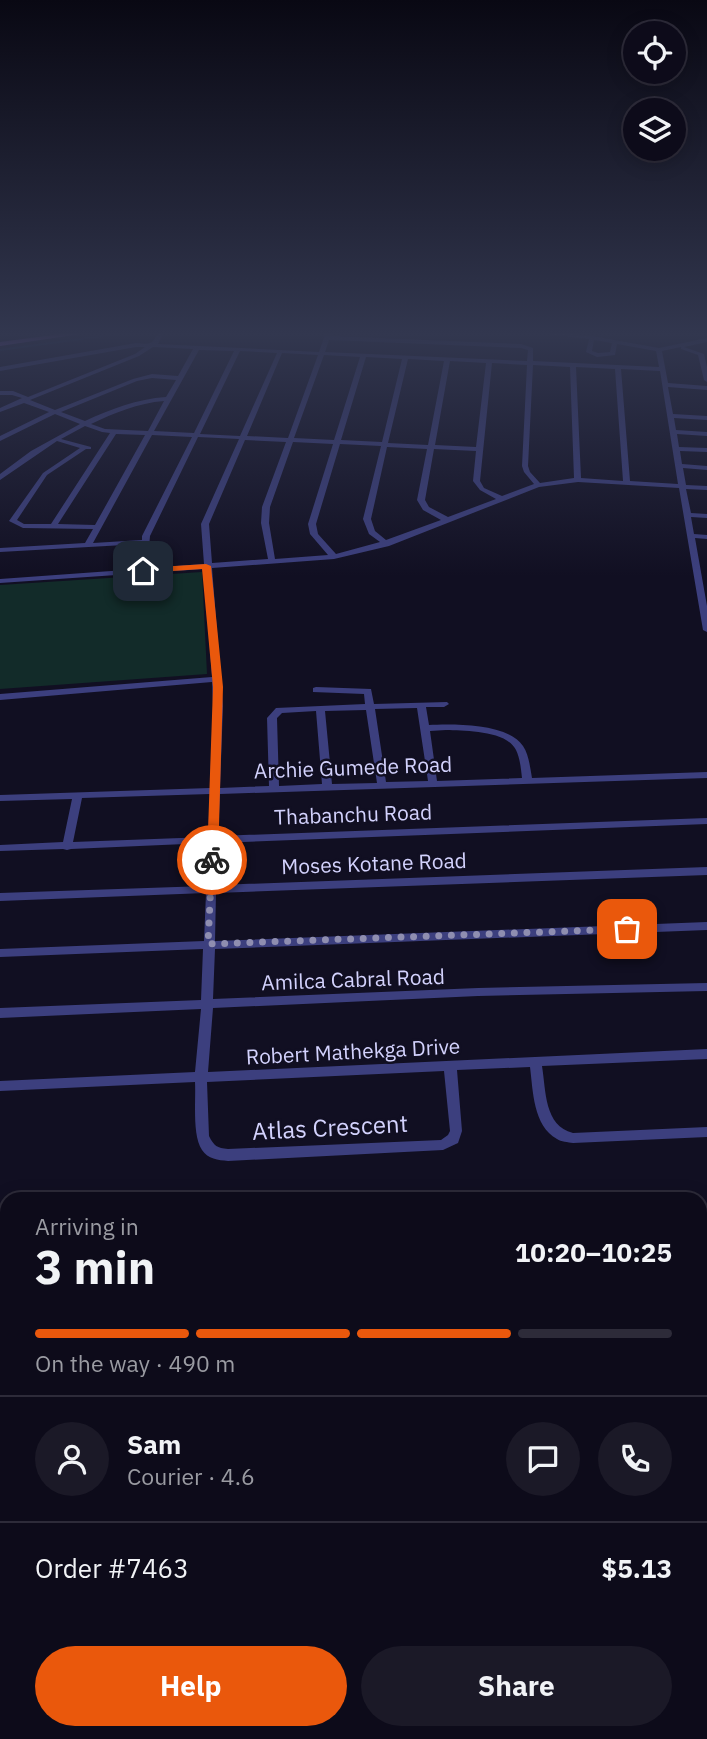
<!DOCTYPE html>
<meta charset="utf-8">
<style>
body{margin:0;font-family:"IBM Plex Sans",sans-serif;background:#1b1927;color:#f1f3f6;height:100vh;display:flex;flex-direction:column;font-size:26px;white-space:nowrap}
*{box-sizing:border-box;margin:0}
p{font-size:23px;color:#9a9ba2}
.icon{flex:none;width:38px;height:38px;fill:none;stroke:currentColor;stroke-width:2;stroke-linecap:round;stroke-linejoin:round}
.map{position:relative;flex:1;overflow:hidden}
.drawer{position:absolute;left:0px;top:1192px;width:707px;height:548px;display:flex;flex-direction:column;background:#0d0b1a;border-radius:21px 21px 0 0;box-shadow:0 4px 18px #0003,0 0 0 2px #2d2b39}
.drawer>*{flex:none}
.fabs{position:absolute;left:623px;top:21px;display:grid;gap:14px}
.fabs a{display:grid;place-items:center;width:63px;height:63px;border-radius:50%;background:#0d0b1a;box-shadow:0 4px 18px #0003,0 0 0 2px #2d2b39;font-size:35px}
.pin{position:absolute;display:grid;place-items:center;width:60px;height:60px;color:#fff;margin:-30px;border-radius:14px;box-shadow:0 4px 10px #0006}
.courier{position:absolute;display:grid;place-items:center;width:70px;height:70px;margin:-35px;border:5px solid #ea580c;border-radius:50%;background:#fff;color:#222;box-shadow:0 2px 9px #0007}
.headline em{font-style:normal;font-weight:700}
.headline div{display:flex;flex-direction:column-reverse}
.headline{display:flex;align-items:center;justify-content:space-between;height:119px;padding:0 35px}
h1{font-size:46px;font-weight:700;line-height:52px}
.bar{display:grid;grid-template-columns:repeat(4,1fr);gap:10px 7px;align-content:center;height:84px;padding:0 35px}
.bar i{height:9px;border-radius:5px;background:#2d2b39}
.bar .selected{background:#ea580c}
.bar p{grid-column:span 4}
.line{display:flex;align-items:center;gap:18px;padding:0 35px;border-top:2px solid #2d2b39}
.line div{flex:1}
.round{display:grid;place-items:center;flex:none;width:74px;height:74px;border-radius:37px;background:#1b1927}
.primary-button{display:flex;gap:14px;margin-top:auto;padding:14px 35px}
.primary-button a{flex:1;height:80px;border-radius:42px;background:#ea580c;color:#fff;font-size:28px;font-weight:700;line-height:80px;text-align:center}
.primary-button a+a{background:#1b1927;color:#f1f3f6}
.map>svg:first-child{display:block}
.green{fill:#122b29}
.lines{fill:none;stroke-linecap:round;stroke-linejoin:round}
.stream-far1{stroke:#102845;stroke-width:2}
.stream{stroke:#102845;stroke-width:3.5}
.minor{fill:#3c3f7e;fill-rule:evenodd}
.major{fill:#b25ff7;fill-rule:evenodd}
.route{fill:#ea580c}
.done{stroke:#8f8eb0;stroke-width:7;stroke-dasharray:0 12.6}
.labels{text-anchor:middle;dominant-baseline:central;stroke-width:5;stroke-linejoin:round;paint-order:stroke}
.street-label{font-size:21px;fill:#d3d2fd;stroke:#110f22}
.near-street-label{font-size:24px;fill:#d3d2fd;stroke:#110f22}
</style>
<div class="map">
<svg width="707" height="1739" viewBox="0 0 707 1739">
<rect width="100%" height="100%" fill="#110f22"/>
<polygon class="green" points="202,572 207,674 0,689 0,585"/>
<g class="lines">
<polyline class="stream-far1" points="0,350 133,332"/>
<g class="stream">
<polyline points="700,1256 707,1256"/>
<polyline points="0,1281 7,1281"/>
</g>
<g class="minor">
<path d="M158,332H164L158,344L319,352L326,332H332L330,336L521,344L533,348V361L659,367L656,351L617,344L615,355L597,357L586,352L589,339L529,332H550L592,336L659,348L707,338V342L684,347L704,354L707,367V382L704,380L698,355L681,349V347L662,351L668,383L707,386V390L668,387L673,414L707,416V420L674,418L676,430L707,432V436L677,434L679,447L707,448V452L680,451L682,464L707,466V470L683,468L686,485L707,486V490L686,489L691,513L707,514V518L691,517L694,534L707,535V539L695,538L707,606V632L703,630L679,488L578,482L539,487L389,546L334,559L212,568L223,706L220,788L269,786L267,718L276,708L365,704L364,694L313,692V688L316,687L371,689L374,704L447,702L449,704L444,707H426L429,725C453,724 508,723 523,746C529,755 530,767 532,778L707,772V778L220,794L218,836L707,818V824L218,843L217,885L707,867V875L216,893L215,941L707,922V930L215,949L213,999L478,988L707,983V991L478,996L213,1008L208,1072L707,1049V1059L542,1066C546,1090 544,1126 573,1133L707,1127V1137L573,1143C568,1142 561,1142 557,1139C533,1126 533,1090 530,1067L457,1070L462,1131L458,1143L443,1150L228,1161C218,1160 208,1159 202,1150C192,1135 196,1101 195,1082L0,1091V1081L195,1072L201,1009L0,1018V1008L201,1000L203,949L0,957V949L204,941L206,893L0,901V893L206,886L208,843L71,849L67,850L63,849L0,851V845L63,842L72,799L0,801V795L210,788L213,706L212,682L0,700V694L212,677L204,569L0,583V579L139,569L142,544L0,552V548L85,543L93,529L23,528L9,521L43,473L80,448L57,441L0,480V474L31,451L80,424L55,414L0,441V436L49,412L24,403L0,412V408L22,398L12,395H0V391H13L28,397L135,354L145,347H136L0,371V367L136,343C150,344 152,346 158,332ZM329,340L521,348L528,350L527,361L325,352ZM594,340L612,343L610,352L598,353L592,351ZM153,347L193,349L178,376L152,374L133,379L55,410L30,400L139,356ZM199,350L234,351L194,433L154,431ZM240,351L277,353L240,436L200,434ZM282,353L318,355L288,438L247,436ZM324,355L360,357L334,440L294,438ZM366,357L402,359L382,442L341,440ZM408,359L444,361L428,445L388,443ZM450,361L486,363L476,447L435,445ZM492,363L527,365L522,466L524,472L534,484L502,496L484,488L480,481ZM533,365L570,367L574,478L540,483L530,472L528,466ZM576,367L615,369L623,481L581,478ZM621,369L660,371L678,484L630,481ZM152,378L176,380L166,397C137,399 111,409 85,421L61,412L137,381ZM164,401L148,431L105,429L91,424C114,413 138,403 164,401ZM85,426L102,432L110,433L51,524H24L17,520L47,475L86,449H91V447L61,439ZM116,434L145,435L95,525L58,524ZM152,435L192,437L142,536V540L93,543ZM198,437L239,439L201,524L204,564L147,568L150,536ZM245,440L286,442L262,507L261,523L268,559L212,563L209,524ZM293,442L333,444L308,524L310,534L328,555L275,559L269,523L270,507ZM340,444L381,446L363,519L369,534L380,542L336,554L318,534L316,524ZM387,447L427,449L417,500L423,510L441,520L386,540L375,531L371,519ZM434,449L476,451L473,481L480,490L496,499L448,517L429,507L425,500ZM417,708L428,781L386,782L375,709ZM366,710L377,783L332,784L325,711ZM316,711L322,784L279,786L277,718L282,713ZM446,730C465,731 506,730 516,750C520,758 521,769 522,778L437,781L430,731ZM210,794L208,837L73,842L82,798ZM444,1071L450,1131L448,1135L441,1140L228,1149C217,1148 214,1146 209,1136L207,1082Z"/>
<rect x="700" y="1369" width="7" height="14"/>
<polygon points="707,1448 707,1465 700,1468 700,1451"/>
<polygon points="0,1459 7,1461 7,1477 0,1475"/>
<polygon points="707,1600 707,1619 700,1622 700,1603"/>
<polygon points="52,1732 72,1732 75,1739 55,1739"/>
<polygon points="128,1732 158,1732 154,1739 125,1739"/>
<polygon points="484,1732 503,1732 500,1739 481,1739"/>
<polygon points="607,1732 625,1732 628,1739 610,1739"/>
</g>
<polygon class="major" points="75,332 94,332 0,346 0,342"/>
</g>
<linearGradient id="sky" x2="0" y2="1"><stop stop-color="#090813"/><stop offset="0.58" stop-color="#32374f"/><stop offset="1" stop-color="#32374f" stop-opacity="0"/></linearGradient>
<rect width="707" height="576" fill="url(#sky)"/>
<polygon class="route" points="206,564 211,566 223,687 218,860 212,864 207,860 213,687 202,569 143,573 138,571 143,568"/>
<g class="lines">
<polyline class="done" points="212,860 208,944 627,929"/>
</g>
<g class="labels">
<g class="street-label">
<text transform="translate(353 767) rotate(-2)">Archie Gumede Road</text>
<text transform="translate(353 814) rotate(-2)">Thabanchu Road</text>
<text transform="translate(374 863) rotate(-2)">Moses Kotane Road</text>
<text transform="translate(353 979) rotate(-2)">Amilca Cabral Road</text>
<text transform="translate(353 1051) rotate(-3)">Robert Mathekga Drive</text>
</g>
<g class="near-street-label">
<text transform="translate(330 1127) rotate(-3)">Atlas Crescent</text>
</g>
</g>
</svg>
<div class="fabs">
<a><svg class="icon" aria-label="locate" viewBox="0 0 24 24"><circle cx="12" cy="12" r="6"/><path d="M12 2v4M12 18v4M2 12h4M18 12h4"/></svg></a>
<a><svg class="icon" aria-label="layers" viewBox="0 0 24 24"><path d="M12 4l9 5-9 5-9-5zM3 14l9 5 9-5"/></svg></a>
</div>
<div class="pin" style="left:627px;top:929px;background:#ea580c"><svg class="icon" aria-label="bag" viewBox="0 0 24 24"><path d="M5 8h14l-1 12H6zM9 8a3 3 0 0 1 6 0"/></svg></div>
<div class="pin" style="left:143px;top:571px;background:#1f2937"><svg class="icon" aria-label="home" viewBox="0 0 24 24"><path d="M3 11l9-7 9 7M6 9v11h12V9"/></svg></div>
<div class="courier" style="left:212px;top:860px"><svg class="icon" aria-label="bike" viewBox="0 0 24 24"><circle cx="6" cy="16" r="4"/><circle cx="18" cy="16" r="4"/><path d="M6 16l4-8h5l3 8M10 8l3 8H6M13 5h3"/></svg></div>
<section class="drawer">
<div class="headline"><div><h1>3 min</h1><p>Arriving in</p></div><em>10:20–10:25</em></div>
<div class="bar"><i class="selected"></i><i class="selected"></i><i class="selected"></i><i></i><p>On the way · 490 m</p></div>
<div class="line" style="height:126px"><a class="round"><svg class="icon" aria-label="person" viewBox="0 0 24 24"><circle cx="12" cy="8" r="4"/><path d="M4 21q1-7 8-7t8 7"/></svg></a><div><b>Sam</b><p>Courier · 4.6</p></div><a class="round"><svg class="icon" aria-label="chat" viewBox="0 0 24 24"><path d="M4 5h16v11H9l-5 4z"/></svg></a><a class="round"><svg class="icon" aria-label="phone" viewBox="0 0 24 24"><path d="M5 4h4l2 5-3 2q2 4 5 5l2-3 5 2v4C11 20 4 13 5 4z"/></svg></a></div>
<div class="line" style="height:91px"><div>Order #7463</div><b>$5.13</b></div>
<div class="primary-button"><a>Help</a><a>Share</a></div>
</section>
</div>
